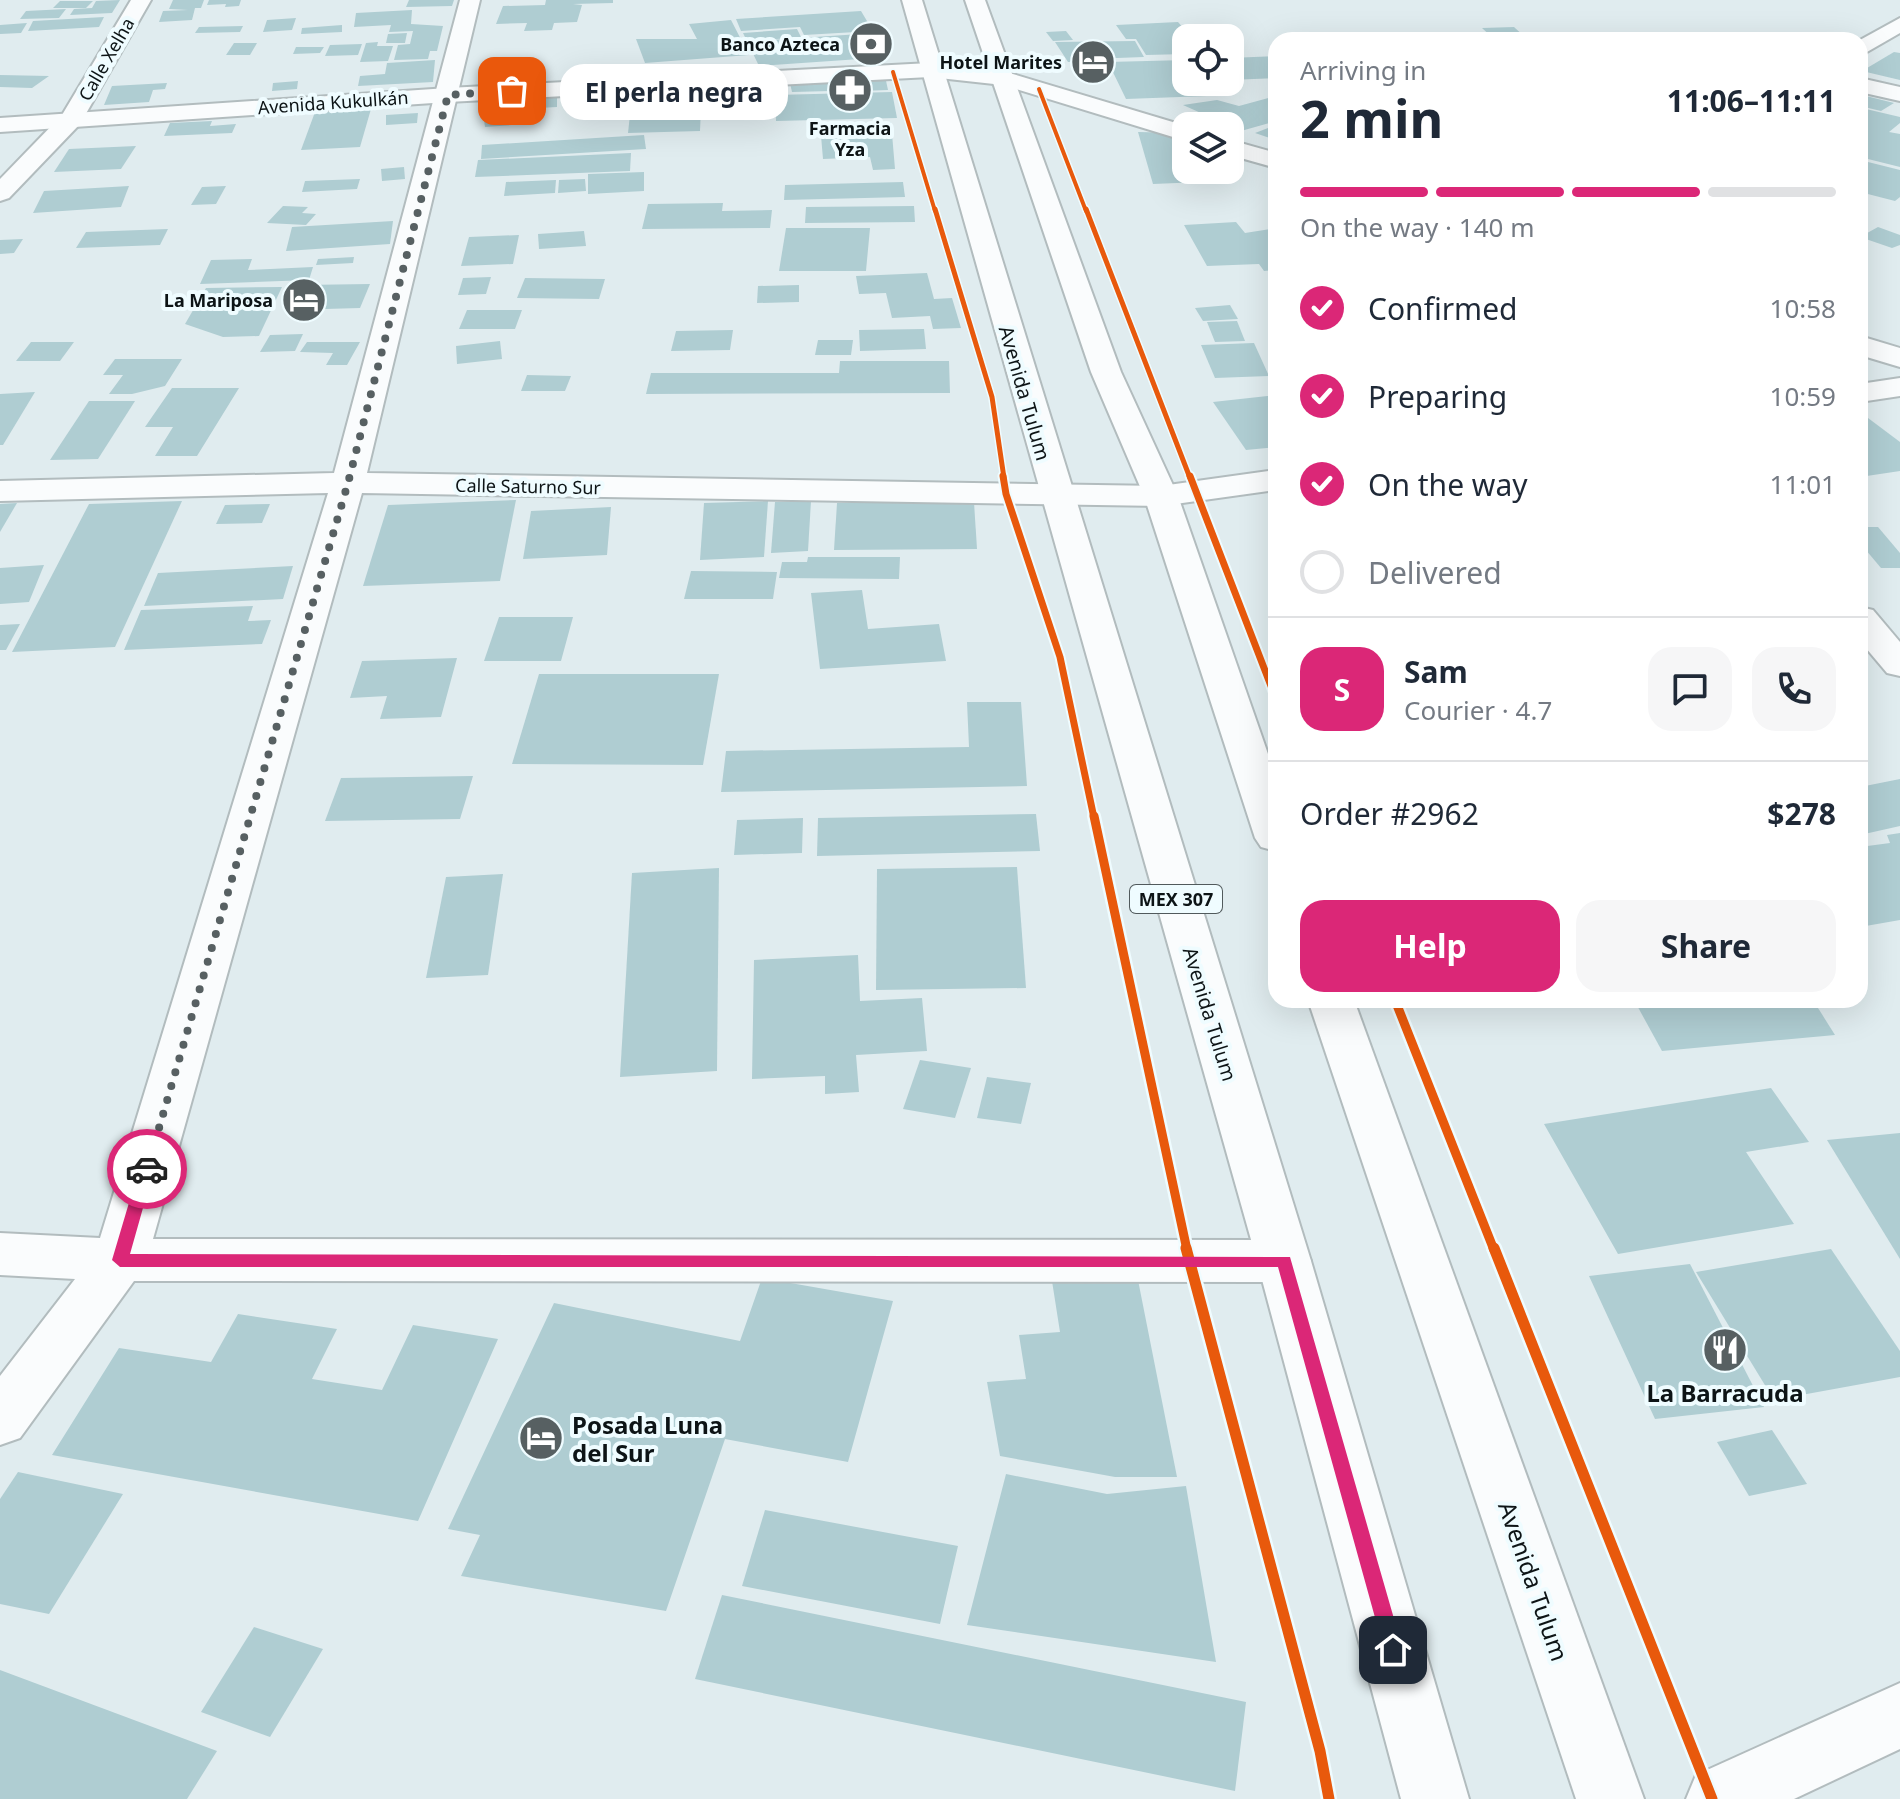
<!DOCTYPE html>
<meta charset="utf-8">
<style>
body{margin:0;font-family:"Noto Sans",sans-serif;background:#f6f6f7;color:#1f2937;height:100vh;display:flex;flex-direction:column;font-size:30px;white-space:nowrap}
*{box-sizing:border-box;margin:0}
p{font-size:26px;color:#747a83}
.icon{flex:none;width:44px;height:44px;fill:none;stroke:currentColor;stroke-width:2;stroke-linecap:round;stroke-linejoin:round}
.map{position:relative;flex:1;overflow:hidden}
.panel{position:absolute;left:1268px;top:32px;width:600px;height:976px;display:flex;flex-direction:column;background:#fff;border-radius:24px;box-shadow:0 8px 32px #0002}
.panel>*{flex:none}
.fabs{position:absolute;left:1172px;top:24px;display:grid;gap:16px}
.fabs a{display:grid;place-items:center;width:72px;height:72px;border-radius:16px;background:#fff;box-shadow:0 8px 32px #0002;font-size:40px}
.pin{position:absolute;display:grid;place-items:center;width:68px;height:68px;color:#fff;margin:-34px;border-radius:16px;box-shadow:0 4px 12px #0006}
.courier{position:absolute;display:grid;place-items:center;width:80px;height:80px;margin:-40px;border:6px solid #db2777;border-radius:50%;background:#fff;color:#222;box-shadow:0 2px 10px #0007}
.bubble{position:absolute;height:56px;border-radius:24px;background:#fff;box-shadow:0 8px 32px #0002;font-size:26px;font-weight:700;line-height:56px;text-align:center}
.overview em{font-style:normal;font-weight:700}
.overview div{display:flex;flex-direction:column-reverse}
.overview{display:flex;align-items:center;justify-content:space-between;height:136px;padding:0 32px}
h1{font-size:52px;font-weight:700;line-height:60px}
.bar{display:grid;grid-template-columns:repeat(4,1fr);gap:12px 8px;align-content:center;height:96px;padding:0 32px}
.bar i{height:10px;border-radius:6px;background:#e0e1e3}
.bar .on{background:#db2777}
.bar p{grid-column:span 4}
.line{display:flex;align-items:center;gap:20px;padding:0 32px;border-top:2px solid #e0e1e3}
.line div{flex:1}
.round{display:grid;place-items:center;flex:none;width:84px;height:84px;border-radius:24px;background:#f6f6f7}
ol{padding:0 32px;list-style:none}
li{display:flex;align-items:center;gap:24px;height:88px}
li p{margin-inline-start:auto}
li .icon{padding:8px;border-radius:50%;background:#db2777;color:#fff;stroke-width:4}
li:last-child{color:#747a83}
li i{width:44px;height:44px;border:4px solid #e0e1e3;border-radius:50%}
.cta{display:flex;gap:16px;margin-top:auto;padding:16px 32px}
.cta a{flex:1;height:92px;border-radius:24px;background:#db2777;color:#fff;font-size:32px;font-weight:700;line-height:92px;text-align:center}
.cta a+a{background:#f6f6f7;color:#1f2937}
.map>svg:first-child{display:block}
.building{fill:#afcdd2}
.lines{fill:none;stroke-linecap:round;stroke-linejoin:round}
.minor-casing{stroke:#b2bcbe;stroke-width:4}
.tertiary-casing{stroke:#b2bcbe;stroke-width:4}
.primary-casing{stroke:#b2bcbe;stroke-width:4}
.minor{fill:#fafcfd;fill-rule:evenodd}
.tertiary{fill:#fafcfd;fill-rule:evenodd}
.primary{fill:#fafcfd;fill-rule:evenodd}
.cycleway-far4-casing{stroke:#effcff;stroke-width:7}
.cycleway-far3-casing{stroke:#effcff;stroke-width:8}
.cycleway-far2-casing{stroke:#effcff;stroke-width:11}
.cycleway-far1-casing{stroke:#effcff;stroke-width:14}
.cycleway-casing{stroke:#effcff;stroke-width:16}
.cycleway-far4{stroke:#e8590c;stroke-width:4}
.cycleway-far3{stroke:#e8590c;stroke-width:5}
.cycleway-far2{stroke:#e8590c;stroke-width:7}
.cycleway-far1{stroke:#e8590c;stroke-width:9}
.cycleway{stroke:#e8590c;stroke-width:11}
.route{fill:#db2777}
.done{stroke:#576062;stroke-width:8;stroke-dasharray:0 14.4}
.labels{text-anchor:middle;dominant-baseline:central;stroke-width:8;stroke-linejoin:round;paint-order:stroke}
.far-poi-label{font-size:18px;font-weight:bold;fill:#0d1416;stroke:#effcff;text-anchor:end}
.far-street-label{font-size:18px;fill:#0d1416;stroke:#effcff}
.shield{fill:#effcff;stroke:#515a5c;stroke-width:2}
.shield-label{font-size:18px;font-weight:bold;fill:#0d1416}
.street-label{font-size:20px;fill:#0d1416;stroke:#effcff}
.near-poi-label{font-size:24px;font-weight:bold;fill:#0d1416;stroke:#effcff}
.near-street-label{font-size:24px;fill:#0d1416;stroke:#effcff}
</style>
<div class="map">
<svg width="1900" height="1799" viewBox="0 0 1900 1799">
<rect width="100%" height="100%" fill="#e0ecef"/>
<g class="building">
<polygon points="120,0 112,13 70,15 74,9 92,8 96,1"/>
<polygon points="173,0 204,0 201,8 195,8 192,20 159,22 163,11 188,10 169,9"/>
<polygon points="209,0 241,0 239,6 225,7 226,4 207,5"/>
<polygon points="409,0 454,0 452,6 406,7"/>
<polygon points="546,0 613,0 613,3 573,4 582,5 577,22 554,23 552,30 524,31 527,23 496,24 503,6 545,5"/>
<polygon points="60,1 93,1 86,8 53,8"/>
<polygon points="66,9 59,18 20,19 26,11"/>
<polygon points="412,10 411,24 443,26 437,51 430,51 428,59 394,60 398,45 410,44 413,31 389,32 391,25 354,27 356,13"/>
<polygon points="861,11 873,31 804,35 800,27 741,31 736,19"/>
<polygon points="104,17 99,27 28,31 33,21"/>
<polygon points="296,18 292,30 263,32 267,20"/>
<polygon points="731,20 749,55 645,63 636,39 697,39 689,24"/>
<polygon points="1178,22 1192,38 1186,38 1186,54 1146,55 1136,39 1126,39 1116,25"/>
<polygon points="27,23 21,33 0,34 0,25"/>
<polygon points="342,25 342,32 301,34 302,28"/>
<polygon points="243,26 240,32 195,33 199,27"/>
<polygon points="1514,27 1527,39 1495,40 1482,28"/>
<polygon points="797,29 801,37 754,41 875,33 889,57 759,66 743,33"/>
<polygon points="1066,31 1073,40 1053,41 1046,32"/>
<polygon points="407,33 405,43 386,43 388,34"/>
<polygon points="1135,41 1144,57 1090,59 1081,50 1087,61 1068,62 1055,42"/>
<polygon points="378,42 377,46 393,46 388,61 360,62 366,43"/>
<polygon points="234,43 257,43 250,55 226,55"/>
<polygon points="362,44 358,55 325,56 330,45"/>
<polygon points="296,47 324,47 320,53 293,54"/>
<polygon points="1894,52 1900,53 1900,80 1862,71"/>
<polygon points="1276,56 1276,78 1230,80 1230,58"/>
<polygon points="435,60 433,82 358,86 360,76 385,74 387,63"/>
<polygon points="1186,60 1186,82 1226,82 1234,95 1126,99 1108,62"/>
<polygon points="0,75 49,76 32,88 0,87"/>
<polygon points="885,76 888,90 834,92 831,78"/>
<polygon points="827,78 831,91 792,92 789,79"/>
<polygon points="298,81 297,89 272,91 273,83"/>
<polygon points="167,83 165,89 153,90 149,102 104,105 112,86"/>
<polygon points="702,85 700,131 628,133 633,87"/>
<polygon points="557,92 557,107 488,111 489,96"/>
<polygon points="568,92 592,92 591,108 565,109"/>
<polygon points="892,92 897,118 776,121 775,95"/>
<polygon points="622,93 623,106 598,107 597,95"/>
<polygon points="1862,95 1894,103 1881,111 1860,106"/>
<polygon points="1276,96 1276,121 1241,131 1183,105 1217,100 1239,106"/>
<polygon points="371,109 360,147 301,150 315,112"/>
<polygon points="1866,109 1900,117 1900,123 1889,132 1900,134 1900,167 1860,157 1860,114"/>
<polygon points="510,111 512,125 485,127 483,113"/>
<polygon points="418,113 417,123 386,125 386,115"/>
<polygon points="212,121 210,126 236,124 232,133 164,136 170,123"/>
<polygon points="891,122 895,169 873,170 870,157 823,159 820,124"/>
<polygon points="1276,125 1276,140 1255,133"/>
<polygon points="1138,132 1184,133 1186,170 1198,170 1201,182 1153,184"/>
<polygon points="644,135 646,149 481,159 482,145"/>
<polygon points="136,146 121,169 54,172 69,149"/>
<polygon points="631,153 630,171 475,177 478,160"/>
<polygon points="1860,160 1900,170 1900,197 1895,201 1860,192"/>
<polygon points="404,167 405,179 382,181 381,169"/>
<polygon points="644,172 644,191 588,194 588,174"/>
<polygon points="360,179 357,189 302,192 305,181"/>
<polygon points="585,179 586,191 558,193 559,180"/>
<polygon points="556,180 555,193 504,196 506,182"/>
<polygon points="903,182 905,197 784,200 785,185"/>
<polygon points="129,186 121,207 33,213 44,191"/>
<polygon points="226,186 216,204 191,205 202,187"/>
<polygon points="723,203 722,211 772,210 770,228 642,229 648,204"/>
<polygon points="283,206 308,207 302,213 316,214 306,225 267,223"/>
<polygon points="914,206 915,222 805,223 806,207"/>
<polygon points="393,221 390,244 286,251 292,227"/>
<polygon points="1236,222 1245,233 1276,228 1276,270 1264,271 1259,264 1207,266 1184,225"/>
<polygon points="1878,227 1900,235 1900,245 1892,248 1860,237"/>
<polygon points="786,228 870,228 866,271 779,271"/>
<polygon points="168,229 160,245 76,248 86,232"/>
<polygon points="584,231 586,246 539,249 538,234"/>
<polygon points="519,235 513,264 461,266 469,237"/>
<polygon points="23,239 14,253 0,254 0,240"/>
<polygon points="354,257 353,263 316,265 318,259"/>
<polygon points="252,259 248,270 313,267 309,280 200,284 211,260"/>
<polygon points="927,273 934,299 952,298 961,328 933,329 930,316 892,318 886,293 859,294 856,276"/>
<polygon points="491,277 486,294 458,295 463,278"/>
<polygon points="525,278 605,279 599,299 517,298"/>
<polygon points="370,284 360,308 290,310 302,285"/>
<polygon points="799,285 799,302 757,303 758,286"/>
<polygon points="282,287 259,336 223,337 185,324 206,288"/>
<polygon points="1230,305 1238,319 1203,321 1195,308"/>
<polygon points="467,310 522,310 515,329 459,329"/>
<polygon points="1237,321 1245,341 1215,342 1207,322"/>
<polygon points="924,329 926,349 860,351 859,330"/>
<polygon points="733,330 730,350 671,351 676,331"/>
<polygon points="303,334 295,351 260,352 270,335"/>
<polygon points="818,340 853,340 851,355 815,355"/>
<polygon points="500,341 502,359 457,364 456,346"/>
<polygon points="31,342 74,342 60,361 16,361"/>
<polygon points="307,342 360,342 347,365 326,365 333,353 300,352"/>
<polygon points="1254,343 1269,376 1215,378 1201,345"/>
<polygon points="115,359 182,359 165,386 132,394 109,394 123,375 103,375"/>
<polygon points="840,361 949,361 950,393 646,394 651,373 839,373"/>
<polygon points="527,375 571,376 565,391 521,391"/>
<polygon points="172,388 239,388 197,456 155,456 173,427 145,427"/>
<polygon points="35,392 3,445 0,445 0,394"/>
<polygon points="1276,395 1276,447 1246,450 1213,402"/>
<polygon points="89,401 135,401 98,459 50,460"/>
<polygon points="1860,415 1864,415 1900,442 1900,471 1860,477"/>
<polygon points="516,500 500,581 363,586 388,505"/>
<polygon points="182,501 115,647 12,652 89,504"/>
<polygon points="768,501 764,557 700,560 704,503"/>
<polygon points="811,501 808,551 771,553 775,502"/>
<polygon points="974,502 977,549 834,550 837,503"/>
<polygon points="17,503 0,532 0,504"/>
<polygon points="270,504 262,523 216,524 225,505"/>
<polygon points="611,507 607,555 523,559 531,511"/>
<polygon points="1860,527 1878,527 1900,553 1900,568 1881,568 1860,543"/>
<polygon points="808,557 900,557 899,579 779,578 782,562 807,562"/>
<polygon points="44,565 29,602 0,604 0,568"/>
<polygon points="293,566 283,599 144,606 158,573"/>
<polygon points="691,571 777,572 773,599 684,599"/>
<polygon points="862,590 868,629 939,624 946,661 820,669 811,593"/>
<polygon points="253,606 248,621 271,620 262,644 124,650 141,610"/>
<polygon points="499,617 573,617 561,661 484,661"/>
<polygon points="20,624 6,650 0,650 0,625"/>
<polygon points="457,658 441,717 380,719 387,696 350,698 362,661"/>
<polygon points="539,674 719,674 703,765 512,764"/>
<polygon points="967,702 1021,702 1027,786 721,792 726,751 969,747"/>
<polygon points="473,776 460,819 325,821 341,778"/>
<polygon points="1900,779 1900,826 1860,835 1860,787"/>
<polygon points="1036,814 1040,851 817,856 818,818"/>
<polygon points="803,818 802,853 734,855 737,820"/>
<polygon points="1900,833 1900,920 1860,927 1860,847 1890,843 1887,835"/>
<polygon points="1017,867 1026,988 876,990 877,869"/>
<polygon points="719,868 717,1071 620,1077 632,873"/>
<polygon points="503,874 488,975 426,978 446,877"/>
<polygon points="858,955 860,1001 922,998 927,1051 856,1055 859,1092 825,1094 825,1076 752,1079 754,960"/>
<polygon points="1634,1000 1813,1000 1835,1035 1662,1051"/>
<polygon points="920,1060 971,1068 955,1118 903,1109"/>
<polygon points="987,1077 1031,1083 1021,1124 977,1118"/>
<polygon points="1771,1088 1809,1142 1746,1152 1794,1224 1618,1254 1544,1124"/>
<polygon points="1900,1133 1900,1259 1827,1140"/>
<polygon points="1831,1249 1900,1351 1900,1377 1774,1400 1696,1272"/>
<polygon points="1690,1264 1764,1407 1655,1419 1589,1276"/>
<polygon points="1137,1275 1177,1477 1115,1477 1000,1456 987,1382 1026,1379 1019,1335 1060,1332 1052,1281"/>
<polygon points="762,1278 893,1301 848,1462 725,1439 666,1611 461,1576 480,1535 448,1529 554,1303 740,1341"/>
<polygon points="238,1314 337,1329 312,1379 382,1390 413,1325 498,1339 418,1521 52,1455 119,1348 211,1362"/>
<polygon points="1772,1430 1807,1484 1749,1496 1717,1442"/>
<polygon points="18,1472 123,1494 49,1614 0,1604 0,1499"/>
<polygon points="1006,1474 1107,1494 1186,1486 1216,1662 967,1625"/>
<polygon points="765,1510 958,1546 940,1624 742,1586"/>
<polygon points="722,1595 1246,1702 1235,1791 695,1679"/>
<polygon points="254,1627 323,1649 270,1737 201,1712"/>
<polygon points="0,1670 217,1751 187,1799 0,1799"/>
</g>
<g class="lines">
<g class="minor-casing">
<g id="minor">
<polygon points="131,0 151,0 80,124 9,198 0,201 0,179 62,115"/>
<polygon points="460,0 480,0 367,473 1161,486 1276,470 1276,490 1161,506 362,493 153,1239 1284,1240 1303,1246 1311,1261 1303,1276 1284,1282 134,1281 20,1438 0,1445 0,1376 75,1279 0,1275 0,1233 100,1238 328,493 0,501 0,481 334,473"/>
<polygon points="1900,18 1900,33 1860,56 1860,40"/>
<polygon points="1860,78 1900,87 1900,101 1860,92"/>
<polygon points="1900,378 1900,396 1860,402 1860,384"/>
<polygon points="1860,607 1873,610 1900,642 1900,676 1887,673 1860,641"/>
<polygon points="1900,1683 1900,1749 1794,1799 1686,1799 1696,1775"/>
</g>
</g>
<g class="tertiary-casing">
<g id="tertiary">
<polygon points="930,63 1006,72 1186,126 1186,141 1003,85 930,77 448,102 0,132 0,118 448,88"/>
<polygon points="1230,140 1276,153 1276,168 1230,155"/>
<polygon points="1860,336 1900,348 1900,367 1860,355"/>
</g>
</g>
<g class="primary-casing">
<g id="primary">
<polygon points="902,0 922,0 1311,1261 1469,1799 1401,1799 1257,1261"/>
<polygon points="965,0 985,0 1121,372 1178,496 1276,777 1276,851 1261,847 1255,838 1144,496 1091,372"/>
<polygon points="1308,1000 1354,1000 1644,1799 1576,1799"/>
</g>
</g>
<use href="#minor" class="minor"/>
<use href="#tertiary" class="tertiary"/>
<use href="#primary" class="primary"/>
<g class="cycleway-far4-casing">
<g id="cycleway-far4">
<polyline points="893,72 935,211"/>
<polyline points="1039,89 1086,211"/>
</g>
</g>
<g class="cycleway-far3-casing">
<g id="cycleway-far3">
<polyline points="935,209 992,397 1004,478"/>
<polyline points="1086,209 1190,478"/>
</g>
</g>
<g class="cycleway-far2-casing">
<g id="cycleway-far2">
<polyline points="1003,476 1006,494 1060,657 1094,818"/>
<polyline points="1190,476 1276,699"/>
</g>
</g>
<g class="cycleway-far1-casing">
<g id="cycleway-far1">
<polyline points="1094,816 1187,1250"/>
<polyline points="1395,1000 1494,1250"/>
</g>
</g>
<g class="cycleway-casing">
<g id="cycleway">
<polyline points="1186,1248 1320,1751 1329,1799"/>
<polyline points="1494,1248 1712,1799"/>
</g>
</g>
<use href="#cycleway-far4" class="cycleway-far4"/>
<use href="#cycleway-far3" class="cycleway-far3"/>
<use href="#cycleway-far2" class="cycleway-far2"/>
<use href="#cycleway-far1" class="cycleway-far1"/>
<use href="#cycleway" class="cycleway"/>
</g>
<polygon class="route" points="147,1164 154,1169 130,1254 1290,1257 1403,1650 1393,1659 1384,1650 1278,1267 120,1267 112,1260 139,1169"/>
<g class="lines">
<polyline class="done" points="147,1169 348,483 448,95 512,91"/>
</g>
<defs>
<g id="bank-disc" transform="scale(2.3)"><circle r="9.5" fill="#576062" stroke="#effcff"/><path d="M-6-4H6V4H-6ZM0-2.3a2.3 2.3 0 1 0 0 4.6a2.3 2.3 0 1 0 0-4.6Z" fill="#fff"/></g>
<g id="hotel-disc" transform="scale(2.3)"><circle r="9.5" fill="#576062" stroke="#effcff"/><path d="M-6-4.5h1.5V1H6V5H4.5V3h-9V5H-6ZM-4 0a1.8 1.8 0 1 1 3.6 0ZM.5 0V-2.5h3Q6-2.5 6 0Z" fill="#fff"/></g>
<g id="pharmacy-disc" transform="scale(2.3)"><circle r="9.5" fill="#576062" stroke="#effcff"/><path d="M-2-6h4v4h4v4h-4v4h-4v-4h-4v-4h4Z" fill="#fff"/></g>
<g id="restaurant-disc" transform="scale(2.3)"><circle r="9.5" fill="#576062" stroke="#effcff"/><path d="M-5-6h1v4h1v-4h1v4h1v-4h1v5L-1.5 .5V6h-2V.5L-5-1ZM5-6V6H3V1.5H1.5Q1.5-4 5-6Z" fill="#fff"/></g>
</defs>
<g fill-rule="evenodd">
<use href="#bank-disc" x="871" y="44"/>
<use href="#hotel-disc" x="1093" y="62"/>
<use href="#pharmacy-disc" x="850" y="90"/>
<use href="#hotel-disc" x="304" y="300"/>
<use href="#restaurant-disc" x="1725" y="1350"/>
<use href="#hotel-disc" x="541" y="1438"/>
</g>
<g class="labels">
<g class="far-poi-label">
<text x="840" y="44">Banco Azteca</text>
<text x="1062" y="62">Hotel Marites</text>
<text x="850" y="128" text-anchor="middle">Farmacia<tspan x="850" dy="21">Yza</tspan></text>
<text x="273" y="300">La Mariposa</text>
</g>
<g class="far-street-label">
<text transform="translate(106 59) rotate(-60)">Calle Xelha</text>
<text transform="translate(333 102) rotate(-4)">Avenida Kukulkán</text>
<text transform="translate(528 486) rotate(1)">Calle Saturno Sur</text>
</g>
<rect class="shield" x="1130" y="885" width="92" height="28" rx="6"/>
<g class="shield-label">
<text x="1176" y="899">MEX 307</text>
</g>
<g class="street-label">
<text transform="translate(1025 393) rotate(74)">Avenida Tulum</text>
<text transform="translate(1210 1014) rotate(73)">Avenida Tulum</text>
</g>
<g class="near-poi-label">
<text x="1725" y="1392">La Barracuda</text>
<text x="572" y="1424" text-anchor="start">Posada Luna<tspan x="572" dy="28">del Sur</tspan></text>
</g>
<g class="near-street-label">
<text transform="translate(1534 1581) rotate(71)">Avenida Tulum</text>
</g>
</g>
</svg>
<div class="fabs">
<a><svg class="icon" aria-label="locate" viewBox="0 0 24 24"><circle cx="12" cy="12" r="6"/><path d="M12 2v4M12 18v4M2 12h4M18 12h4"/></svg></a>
<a><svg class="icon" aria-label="layers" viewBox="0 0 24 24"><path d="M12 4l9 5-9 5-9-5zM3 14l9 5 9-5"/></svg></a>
</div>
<div class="pin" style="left:512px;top:91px;background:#ea580c"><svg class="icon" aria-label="bag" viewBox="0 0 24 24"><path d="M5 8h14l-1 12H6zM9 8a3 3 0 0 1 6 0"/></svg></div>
<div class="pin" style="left:1393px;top:1650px;background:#1f2937"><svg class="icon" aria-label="home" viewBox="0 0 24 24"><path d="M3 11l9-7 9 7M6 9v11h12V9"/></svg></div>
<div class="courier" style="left:147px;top:1169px"><svg class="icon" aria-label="car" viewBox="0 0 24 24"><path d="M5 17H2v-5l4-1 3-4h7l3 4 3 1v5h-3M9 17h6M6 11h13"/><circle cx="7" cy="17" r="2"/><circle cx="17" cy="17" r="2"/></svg></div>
<div class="bubble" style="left:560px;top:64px;width:228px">El perla negra</div>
<section class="panel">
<div class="overview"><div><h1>2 min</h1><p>Arriving in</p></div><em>11:06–11:11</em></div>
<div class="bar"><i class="on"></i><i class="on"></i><i class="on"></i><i></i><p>On the way · 140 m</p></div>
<ol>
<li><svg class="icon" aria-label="check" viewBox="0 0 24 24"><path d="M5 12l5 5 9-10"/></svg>Confirmed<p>10:58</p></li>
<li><svg class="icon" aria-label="check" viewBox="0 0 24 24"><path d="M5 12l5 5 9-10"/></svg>Preparing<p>10:59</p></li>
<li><svg class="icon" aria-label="check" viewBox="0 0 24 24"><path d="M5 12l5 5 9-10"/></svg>On the way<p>11:01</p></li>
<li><i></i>Delivered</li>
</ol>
<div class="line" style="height:144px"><b class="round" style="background:#db2777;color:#fff">S</b><div><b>Sam</b><p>Courier · 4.7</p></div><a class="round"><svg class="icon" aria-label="chat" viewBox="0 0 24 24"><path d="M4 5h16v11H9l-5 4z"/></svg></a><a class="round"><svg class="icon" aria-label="phone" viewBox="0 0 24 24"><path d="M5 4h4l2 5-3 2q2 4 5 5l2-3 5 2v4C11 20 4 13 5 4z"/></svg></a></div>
<div class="line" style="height:104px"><div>Order #2962</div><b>$278</b></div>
<div class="cta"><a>Help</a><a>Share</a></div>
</section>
</div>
